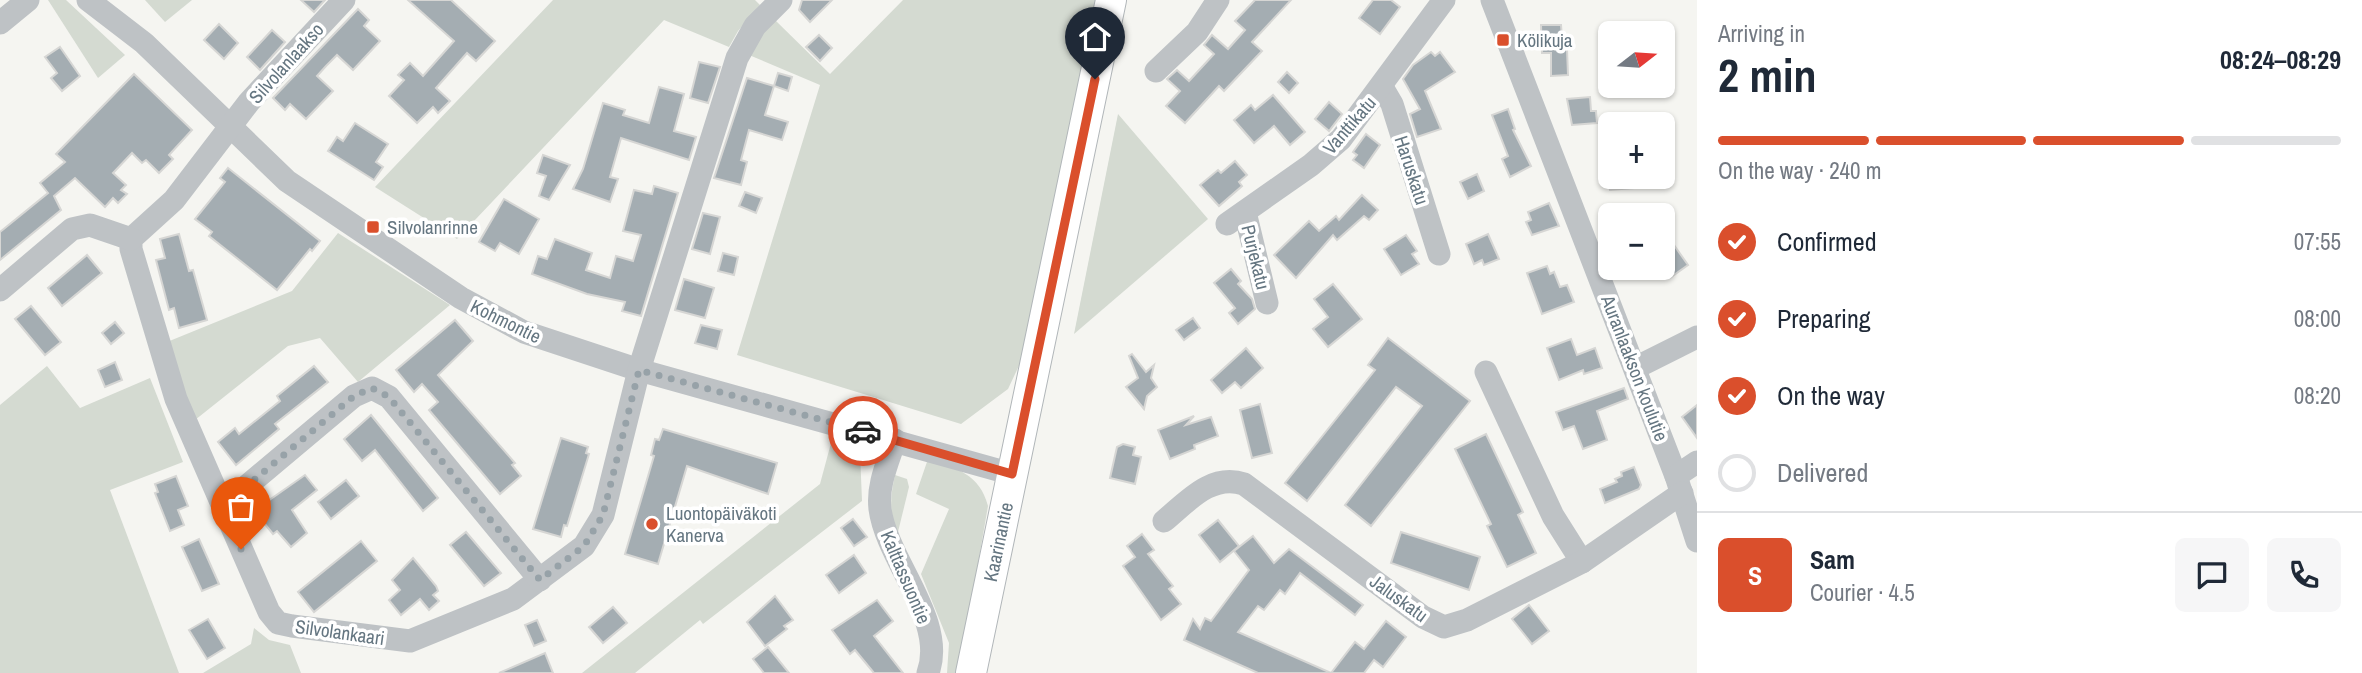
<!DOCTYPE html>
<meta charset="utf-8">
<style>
body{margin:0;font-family:"Archivo Narrow",sans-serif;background:#f6f6f7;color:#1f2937;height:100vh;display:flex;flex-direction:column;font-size:26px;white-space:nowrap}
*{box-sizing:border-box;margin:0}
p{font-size:23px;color:#747a83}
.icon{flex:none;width:38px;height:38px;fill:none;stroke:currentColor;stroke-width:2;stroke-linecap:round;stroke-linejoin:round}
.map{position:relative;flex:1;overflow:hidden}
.side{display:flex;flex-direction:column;background:#fff;width:665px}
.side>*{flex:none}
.needle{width:46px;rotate:73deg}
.buttons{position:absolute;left:1598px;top:21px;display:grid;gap:14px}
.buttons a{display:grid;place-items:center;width:77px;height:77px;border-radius:10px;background:#fff;box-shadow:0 2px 5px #0004;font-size:35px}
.pin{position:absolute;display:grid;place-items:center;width:60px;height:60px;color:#fff;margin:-72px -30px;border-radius:50% 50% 50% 0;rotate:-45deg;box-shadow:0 0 7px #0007}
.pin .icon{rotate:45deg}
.courier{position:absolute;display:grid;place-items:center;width:70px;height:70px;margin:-35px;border:5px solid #da4f2c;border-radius:50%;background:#fff;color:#222;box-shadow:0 2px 9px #0007}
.summary em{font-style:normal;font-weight:700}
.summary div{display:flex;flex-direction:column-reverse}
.summary{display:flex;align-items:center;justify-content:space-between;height:119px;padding:0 21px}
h1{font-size:46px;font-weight:700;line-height:52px}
.bar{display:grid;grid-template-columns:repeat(4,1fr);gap:10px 7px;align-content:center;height:84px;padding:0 21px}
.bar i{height:9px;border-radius:5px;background:#e0e1e3}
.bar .active{background:#da4f2c}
.bar p{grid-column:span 4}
.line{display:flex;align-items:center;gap:18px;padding:0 21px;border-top:2px solid #e0e1e3}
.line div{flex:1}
.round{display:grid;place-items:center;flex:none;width:74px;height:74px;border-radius:10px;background:#f6f6f7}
ol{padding:0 21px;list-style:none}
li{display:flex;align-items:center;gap:21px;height:77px}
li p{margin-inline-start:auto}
li .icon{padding:7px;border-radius:50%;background:#da4f2c;color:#fff;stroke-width:4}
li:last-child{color:#747a83}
li i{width:38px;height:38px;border:4px solid #e0e1e3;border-radius:50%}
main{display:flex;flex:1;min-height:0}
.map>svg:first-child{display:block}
.green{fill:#d4dad1}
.building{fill:#a4adb2;stroke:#d6d6d4;stroke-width:2}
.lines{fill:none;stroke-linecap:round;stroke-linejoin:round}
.major-casing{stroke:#b1b6b9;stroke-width:32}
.minor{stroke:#bec2c5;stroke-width:23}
.major{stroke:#fff;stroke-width:30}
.done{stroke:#97a2a8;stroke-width:7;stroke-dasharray:0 12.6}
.route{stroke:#da4f2c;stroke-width:9}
.poi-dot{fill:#da4f2c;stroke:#fff;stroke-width:2.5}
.labels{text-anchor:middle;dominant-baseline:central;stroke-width:7;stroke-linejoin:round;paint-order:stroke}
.poi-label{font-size:19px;fill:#657681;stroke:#fff;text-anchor:start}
.street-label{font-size:19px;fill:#657681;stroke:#fff}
</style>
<main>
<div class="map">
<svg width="1697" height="673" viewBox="0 0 1697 673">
<rect width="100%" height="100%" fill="#f5f5f1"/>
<g class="green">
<polygon points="48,0 66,0 125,55 98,78"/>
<polygon points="145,0 192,0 165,22"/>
<polygon points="553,0 755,0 760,5 738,31 729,47 664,20 457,239 375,187"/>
<polygon points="903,0 1099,0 1031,340 1008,389 961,424 737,355 820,85 749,55 755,42 775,20 830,74"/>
<polygon points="1118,114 1208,219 1074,334"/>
<polygon points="338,233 450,305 358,382 320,338 288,346 195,420 167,342 292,291"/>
<polygon points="47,366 80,408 150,378 183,462 110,490 179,673 0,673 0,405"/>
<polygon points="831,443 860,452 862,501 703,624 700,620 635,673 582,673 820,484"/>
<path d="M929,456C956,469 980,474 988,506L959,673H947L949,643L921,574L949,509L916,494Z"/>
<path d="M895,475L907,479L909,487L897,536C889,514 890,497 895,475Z"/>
<polygon points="254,628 269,640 290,645 301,673 203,673 251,644"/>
</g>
<g class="building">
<polygon points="301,0 325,0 314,12"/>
<polygon points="408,0 451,0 495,41 476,61 467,53 436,88 450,101 438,113 433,107 417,123 389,96 404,80 398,75 410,63 423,76 454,41"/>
<polygon points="802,0 832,0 810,22 799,10"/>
<polygon points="1255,0 1291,0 1252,42 1262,51 1224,91 1219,86 1185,123 1166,106 1180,91 1167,79 1177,70 1189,81 1214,54 1204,45 1212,35 1228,49 1245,30 1235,21"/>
<polygon points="1373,0 1391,0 1400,7 1380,34 1359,18"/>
<polygon points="358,9 369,20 364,26 380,41 353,70 337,55 326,66 317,76 333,91 306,119 290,104 285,110 273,98"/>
<polygon points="219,24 238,43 224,59 204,40"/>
<polygon points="1541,25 1561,25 1563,49 1567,49 1568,75 1551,76 1551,53 1542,53"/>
<polygon points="272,30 285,42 260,70 247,57"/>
<polygon points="819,35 832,48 820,61 806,47"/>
<polygon points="60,47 80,76 62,91 51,78 57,73 45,57"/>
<polygon points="1431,52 1435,56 1440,52 1455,72 1425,91 1441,129 1417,137 1410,114 1420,109 1403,79 1413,65"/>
<polygon points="699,62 720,67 708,103 690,98"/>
<polygon points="1287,72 1298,83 1289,93 1278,82"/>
<polygon points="778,73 792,77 788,91 774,86"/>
<polygon points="134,74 192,130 169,155 173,159 159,173 146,160 142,163 132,153 113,173 126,185 121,190 127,194 118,203 113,198 105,207 75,178 54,196 61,210 0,260 0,232 48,193 40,183 65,162 56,154"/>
<polygon points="747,78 774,86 765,115 788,122 782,140 749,130 741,160 747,162 741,185 714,178"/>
<polygon points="659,87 684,94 674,131 696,137 689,160 621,138 610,177 618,179 610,202 573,189 583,169 603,103 625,110 623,115 649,123"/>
<polygon points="1273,95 1305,132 1290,145 1274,126 1254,143 1234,120 1251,105 1255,110"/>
<polygon points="1590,97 1591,111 1596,111 1597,123 1572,125 1567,99"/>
<polygon points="1329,102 1342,114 1329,131 1315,119"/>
<polygon points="1508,109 1515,129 1513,130 1531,166 1510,177 1502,159 1508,156 1492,115"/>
<polygon points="355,123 388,144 376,162 383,167 374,180 328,151 337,137 343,141"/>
<polygon points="1366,134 1380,145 1364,168 1353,160 1357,155 1353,152"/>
<polygon points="543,155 570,165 549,200 539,196 546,176 537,173"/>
<polygon points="1235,161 1247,175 1239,182 1242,186 1219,206 1200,185 1218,170 1221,173"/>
<polygon points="228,168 320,241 312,251 310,249 277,290 209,236 212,232 195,219 225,182 220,178"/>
<polygon points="1477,174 1484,191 1468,199 1460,182"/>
<polygon points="1608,177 1632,177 1633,188 1610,190"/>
<polygon points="654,186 678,193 641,316 622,311 625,302 587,294 532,274 538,256 547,259 555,239 592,253 586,270 610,278 616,256 633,261 641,235 623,231 634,190 652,194"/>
<polygon points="745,192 762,198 756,213 739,206"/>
<polygon points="1362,195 1378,210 1369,220 1364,216 1337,240 1333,235 1296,278 1274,255 1309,221 1319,231 1336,216 1339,220"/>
<polygon points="504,199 539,219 519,254 500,243 495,251 479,242"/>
<polygon points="1549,203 1559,226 1532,235 1526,222 1531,220 1528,212"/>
<polygon points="703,213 720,217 710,254 692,249"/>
<polygon points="1662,228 1688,265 1671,277 1662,265"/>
<polygon points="179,234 189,271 193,270 207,320 179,328 174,308 169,310 156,260 165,258 160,239"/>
<polygon points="1488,234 1499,259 1484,265 1482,260 1474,264 1466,244"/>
<polygon points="1406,235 1417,251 1412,254 1419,264 1401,275 1384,249"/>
<polygon points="723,253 738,257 734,275 718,271"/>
<polygon points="87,255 102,273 62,306 48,288"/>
<polygon points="1547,266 1550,274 1554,272 1560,287 1567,285 1574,302 1542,314 1527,273"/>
<polygon points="1231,269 1241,281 1238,284 1252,299 1255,309 1238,324 1229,313 1235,308 1214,283"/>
<polygon points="684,279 714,288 705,318 675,310"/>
<polygon points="1333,284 1362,319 1328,347 1313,329 1328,317 1314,299"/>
<polygon points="31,306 61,342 45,355 15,319"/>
<polygon points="1193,318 1200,328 1184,340 1176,330"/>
<polygon points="455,320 473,341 438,375 515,463 512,465 521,476 500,494 429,410 438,402 422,384 414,392 396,370"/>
<polygon points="115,322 124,333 111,344 102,333"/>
<polygon points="701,325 722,330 717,349 695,343"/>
<polygon points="1388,338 1470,401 1371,526 1345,505 1422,406 1396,387 1307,501 1285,483 1375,370 1368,365"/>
<polygon points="1571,339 1577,355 1595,348 1602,368 1584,374 1583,370 1559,380 1547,348"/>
<polygon points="1246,348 1263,368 1241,388 1235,382 1222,393 1211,380"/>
<polygon points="1132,354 1146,372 1154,365 1151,378 1157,387 1147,396 1144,409 1126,387 1138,378 1129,356"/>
<polygon points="115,362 122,380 105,387 98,370"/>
<polygon points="314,366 328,382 275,424 279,429 236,465 218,442 235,428 239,434 280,401 277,396"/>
<polygon points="1624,388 1628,399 1597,411 1607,440 1583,449 1574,426 1563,430 1556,412"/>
<polygon points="1260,404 1272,453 1252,458 1240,410"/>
<polygon points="1697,405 1697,438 1682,417"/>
<polygon points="371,415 438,498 423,511 375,450 362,461 344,439"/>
<polygon points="1194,416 1186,425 1211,417 1218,436 1194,445 1195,449 1170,459 1158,430"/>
<polygon points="663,429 777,463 768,494 687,466 658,564 625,554 654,456 651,455 655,439 659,440"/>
<polygon points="1486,434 1523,512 1518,515 1536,553 1507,567 1487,526 1491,524 1455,449"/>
<polygon points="561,438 588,447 586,453 589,454 567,526 564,525 561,537 533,529"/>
<polygon points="1123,444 1135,447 1133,455 1141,457 1135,484 1110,478 1117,447"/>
<polygon points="1634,467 1641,485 1639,489 1605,503 1600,489 1617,482 1615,479 1622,476 1621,472"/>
<polygon points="305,475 317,490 292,510 307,533 291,547 277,531 273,534 264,523 267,519 258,508"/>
<polygon points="176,476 188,506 178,510 184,525 170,531 155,493 158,492 155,484"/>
<polygon points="346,480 359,496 331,519 318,502"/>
<polygon points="853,519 867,537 854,546 841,528"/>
<polygon points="1218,520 1239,546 1220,562 1199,535"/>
<polygon points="466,532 501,573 484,586 450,545"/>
<polygon points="1401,532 1480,557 1469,590 1391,563"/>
<polygon points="1142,534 1154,550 1148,554 1173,586 1169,589 1181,604 1161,620 1123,566 1135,557 1127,546"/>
<polygon points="1253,536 1274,563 1289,549 1363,605 1355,615 1300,573 1285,594 1280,590 1264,610 1258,606 1238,632 1331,673 1355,642 1364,649 1386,621 1406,637 1383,667 1374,660 1364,673 1258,673 1184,640 1193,619 1200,629 1205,618 1211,621 1249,570 1234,551"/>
<polygon points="199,539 219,584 202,591 182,547"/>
<polygon points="361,541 377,561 314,612 298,592"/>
<polygon points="854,555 866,573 839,593 826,575"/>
<polygon points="413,558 436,586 438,591 433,595 439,601 429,610 420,599 401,615 389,600 400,590 392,580"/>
<polygon points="775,596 793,620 784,626 787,629 765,646 747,622"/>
<polygon points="877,600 893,621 874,636 903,673 874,673 855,650 850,654 832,630"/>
<polygon points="1529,605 1549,631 1532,644 1512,619"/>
<polygon points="613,607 627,623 603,643 589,627"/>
<polygon points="208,619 225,648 207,659 189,630"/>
<polygon points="537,620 546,641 534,646 525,625"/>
<polygon points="768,647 789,673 764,673 753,659"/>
<polygon points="545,653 553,673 499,673"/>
</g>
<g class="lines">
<g class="major-casing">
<polyline id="major" points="971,673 1111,0"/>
</g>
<g class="minor">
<polyline points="88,0 144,43 287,181 461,298 524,332 639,370 1012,474"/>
<polyline points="344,0 249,102 174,200 131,239 131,249 176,399 269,612 278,623 292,626 410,641 513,599 584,546 603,515 639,370 737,58 755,26 781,0"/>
<polyline points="1492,0 1676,476 1697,541"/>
<polyline points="0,23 28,0"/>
<polyline points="1156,71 1197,32 1218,0"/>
<polyline points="1382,87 1392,104 1439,254"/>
<polyline points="1245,212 1267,303"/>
<polyline points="1227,224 1311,165 1341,139 1444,0"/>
<polyline points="0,290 72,229 90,225 131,239"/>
<polyline points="1635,368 1697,337"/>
<polyline points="1486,372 1553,516 1582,562"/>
<path d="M895,440C888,462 877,485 880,509C887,561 947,620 928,673"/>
<polyline points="1676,476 1697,462"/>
<polyline points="223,506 354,396 372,388 389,397 540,580"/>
<path d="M1164,521C1187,502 1211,473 1244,484L1423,617L1444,627L1467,620L1582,562L1682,493"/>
</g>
<use href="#major" class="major"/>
</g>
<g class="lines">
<polyline class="done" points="241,549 223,506 354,396 372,388 389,397 540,580 584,546 603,515 639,370 863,431"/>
<polyline class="route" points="863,431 1012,474 1095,79"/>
</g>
<g class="poi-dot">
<rect x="1496" y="33" width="14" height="14" rx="3.5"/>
<rect x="366" y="220" width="14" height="14" rx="3.5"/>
<circle cx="652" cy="524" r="7"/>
</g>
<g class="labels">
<g class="poi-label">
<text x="1517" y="40">Kölikuja</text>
<text x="387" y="227">Silvolanrinne</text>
<text x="666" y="513">Luontopäiväkoti<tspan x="666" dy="22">Kanerva</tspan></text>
</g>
<g class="street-label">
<text transform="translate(286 63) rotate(-48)">Silvolanlaakso</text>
<text transform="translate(1349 125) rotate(-49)">Vanttikatu</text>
<text transform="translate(1412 170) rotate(72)">Haruskatu</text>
<text transform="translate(1256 257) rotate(76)">Purjekatu</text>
<text transform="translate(506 321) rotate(26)">Kohmontie</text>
<text transform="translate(1635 368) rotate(69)">Auranlaakson koulutie</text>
<text transform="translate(998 542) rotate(-78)">Kaarinantie</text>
<text transform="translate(906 577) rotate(67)">Kalttassuontie</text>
<text transform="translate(1399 598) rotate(36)">Jaluskatu</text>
<text transform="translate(340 632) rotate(8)">Silvolankaari</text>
</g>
</g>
</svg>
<div class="buttons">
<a><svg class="needle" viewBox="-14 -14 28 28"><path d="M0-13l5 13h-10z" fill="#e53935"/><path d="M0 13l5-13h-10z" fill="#747a83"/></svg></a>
<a>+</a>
<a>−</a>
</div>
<div class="pin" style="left:241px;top:549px;background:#ea580c"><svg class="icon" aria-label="bag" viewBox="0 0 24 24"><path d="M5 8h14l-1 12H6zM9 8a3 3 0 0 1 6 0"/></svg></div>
<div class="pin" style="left:1095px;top:79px;background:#1f2937"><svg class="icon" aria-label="home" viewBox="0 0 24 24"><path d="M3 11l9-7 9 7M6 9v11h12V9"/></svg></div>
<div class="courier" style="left:863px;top:431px"><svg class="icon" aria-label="car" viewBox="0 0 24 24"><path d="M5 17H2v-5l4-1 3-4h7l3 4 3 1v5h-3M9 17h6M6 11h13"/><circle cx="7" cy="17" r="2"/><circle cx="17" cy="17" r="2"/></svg></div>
</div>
<section class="side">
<div class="summary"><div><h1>2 min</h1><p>Arriving in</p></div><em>08:24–08:29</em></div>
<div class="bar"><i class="active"></i><i class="active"></i><i class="active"></i><i></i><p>On the way · 240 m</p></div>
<ol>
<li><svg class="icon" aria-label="check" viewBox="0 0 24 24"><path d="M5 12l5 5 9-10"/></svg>Confirmed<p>07:55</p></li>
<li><svg class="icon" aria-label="check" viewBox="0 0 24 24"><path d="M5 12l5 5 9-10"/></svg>Preparing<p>08:00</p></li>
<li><svg class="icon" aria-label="check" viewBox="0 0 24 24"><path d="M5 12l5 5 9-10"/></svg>On the way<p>08:20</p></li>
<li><i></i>Delivered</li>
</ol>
<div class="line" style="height:126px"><b class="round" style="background:#da4f2c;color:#fff">S</b><div><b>Sam</b><p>Courier · 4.5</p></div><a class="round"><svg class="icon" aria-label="chat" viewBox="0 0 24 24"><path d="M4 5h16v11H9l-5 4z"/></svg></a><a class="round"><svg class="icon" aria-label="phone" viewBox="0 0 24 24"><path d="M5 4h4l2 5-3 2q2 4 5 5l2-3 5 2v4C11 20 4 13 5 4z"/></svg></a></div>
</section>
</main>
